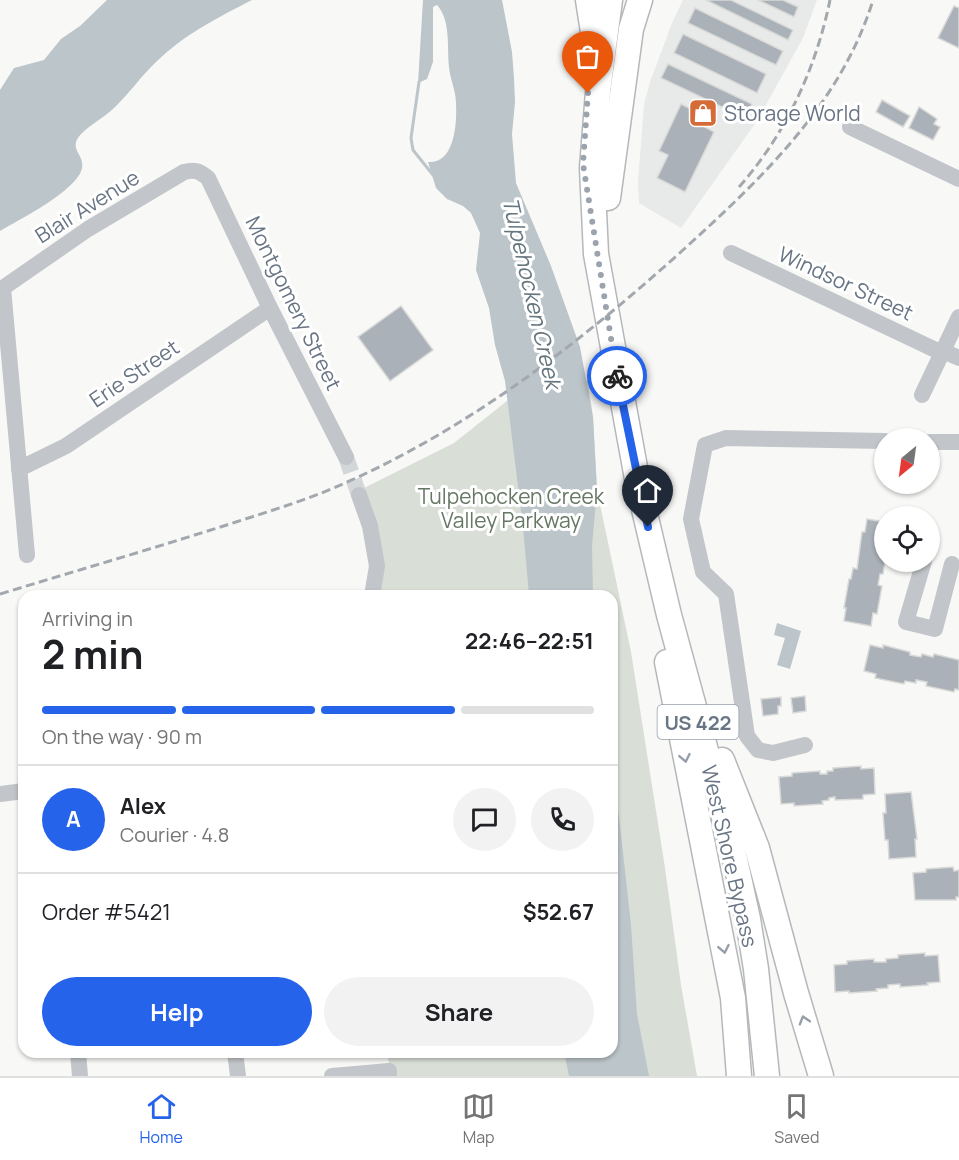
<!DOCTYPE html>
<meta charset="utf-8">
<style>
body{margin:0;font-family:Manrope,sans-serif;background:#f2f2f2;color:#202124;height:100vh;display:flex;flex-direction:column;font-size:22px;white-space:nowrap}
*{box-sizing:border-box;margin:0}
p{font-size:20px;color:#757577}
.icon{flex:none;width:33px;height:33px;fill:none;stroke:currentColor;stroke-width:2;stroke-linecap:round;stroke-linejoin:round}
.map{position:relative;flex:1;overflow:hidden}
.sheet{position:absolute;left:18px;top:590px;width:600px;height:468px;display:flex;flex-direction:column;background:#fff;border-radius:18px;box-shadow:0 2px 4px #0004}
.sheet>*{flex:none}
.needle{width:39px;rotate:209deg}
.controls{position:absolute;left:874px;top:428px;display:grid;gap:12px}
.controls a{display:grid;place-items:center;width:66px;height:66px;border-radius:50%;background:#fff;box-shadow:0 2px 4px #0004;font-size:30px}
.pin{position:absolute;display:grid;place-items:center;width:51px;height:51px;color:#fff;margin:-62px -26px;border-radius:50% 50% 50% 0;rotate:-45deg;box-shadow:0 0 6px #0007}
.pin .icon{rotate:45deg}
.courier{position:absolute;display:grid;place-items:center;width:60px;height:60px;margin:-30px;border:4px solid #2563eb;border-radius:50%;background:#fff;color:#222;box-shadow:0 2px 8px #0007}
.headline em{font-style:normal;font-weight:700}
.headline div{display:flex;flex-direction:column-reverse}
.headline{display:flex;align-items:center;justify-content:space-between;height:102px;padding:0 24px}
h1{font-size:39px;font-weight:700;line-height:45px}
.bar{display:grid;grid-template-columns:repeat(4,1fr);gap:9px 6px;align-content:center;height:72px;padding:0 24px}
.bar i{height:8px;border-radius:4px;background:#e0e0e0}
.bar .on{background:#2563eb}
.bar p{grid-column:span 4}
.line{display:flex;align-items:center;gap:15px;padding:0 24px;border-top:2px solid #e0e0e0}
.line div{flex:1}
.round{display:grid;place-items:center;flex:none;width:63px;height:63px;border-radius:32px;background:#f2f2f2}
.action{display:flex;gap:12px;margin-top:auto;padding:12px 24px}
.action a{flex:1;height:69px;border-radius:36px;background:#2563eb;color:#fff;font-size:24px;font-weight:700;line-height:69px;text-align:center}
.action a+a{background:#f2f2f2;color:#202124}
.tab-bar{display:flex;justify-content:space-around;align-items:center;height:84px;border-top:2px solid #e0e0e0;background:#fff;font-size:16px;color:#757577}
.tab-bar a{display:grid;justify-items:center;gap:3px}
.tab-bar .on{color:#2563eb}
.map>svg:first-child{display:block}
.built{fill:#e8eae9}
.green{fill:#d9ded7}
.water{fill:#bcc5ca}
.lines{fill:none;stroke-linecap:round;stroke-linejoin:round}
.stream{stroke:#bcc5ca;stroke-width:3}
.building{fill:#abb1b8;stroke:#d9dad8;stroke-width:1.5}
.minor-tunnel{stroke:#d4d7da;stroke-width:16;stroke-dasharray:16 8;stroke-linecap:butt}
.highway-casing{stroke:#b5b8bb;stroke-width:27}
.minor{stroke:#c2c5c9;stroke-width:16}
.highway{stroke:#fff;stroke-width:24}
.rail{stroke:#a3a8ae;stroke-width:3;stroke-dasharray:9 4.5;stroke-linecap:butt}
.oneway{stroke:#969ea9}
.done{stroke:#9ba3ac;stroke-width:6;stroke-dasharray:0 10.8}
.route{stroke:#2563eb;stroke-width:8}
.labels{text-anchor:middle;dominant-baseline:central;stroke-width:6;stroke-linejoin:round;paint-order:stroke}
.shield{fill:#fff;stroke:#969ea9;stroke-width:1.5}
.shield-label{font-size:20px;font-weight:bold;fill:#697584}
.poi-label{font-size:21px;fill:#697584;stroke:#fff;text-anchor:start}
.street-label{font-size:21px;fill:#697584;stroke:#fff}
.park-label{font-size:21px;fill:#667764;stroke:#fff}
.water-label{font-size:22px;font-style:italic;fill:#65767f;stroke:#fff}
</style>
<div class="map">
<svg width="959" height="1076" viewBox="0 0 959 1076">
<rect width="100%" height="100%" fill="#f8f8f6"/>
<polygon class="built" points="683,0 817,0 803,38 757,121 681,228 639,203 638,182 644,104 650,82 672,23"/>
<polygon class="green" points="588,381 593,417 597,490 631,652 665,868 681,985 697,1076 396,1076 391,1070 386,1052 612,1052 612,596 377,595 383,566 364,488 454,443 507,401"/>
<g class="water">
<path d="M107,0H252C217,18 185,34 156,62C141,76 129,94 113,109C103,118 90,125 81,134C67,149 85,154 82,168C78,190 19,220 0,231V90L14,68L44,60L61,39L80,26Z"/>
<path d="M423,0H502L512,52L514,78L515,102L512,134L516,183L551,266L580,347L593,417L597,490L592,546L593,595H529L523,527L505,381L495,345L489,308L476,270L480,233L471,213L463,206L447,199L436,188L428,162C455,164 457,123 456,103C456,91 450,79 449,67C447,48 451,20 437,5L433,7V62L427,79L418,83Z"/>
<polygon points="777,623 801,631 790,669 777,665 785,638 774,635"/>
<polygon points="612,772 619,816 631,925 637,1014 649,1076 569,1076 564,1052 612,1052"/>
</g>
<g class="lines">
<polyline class="stream" points="419,82 411,138 413,150 433,175"/>
</g>
<g class="building">
<polygon points="706,0 731,0 793,30 788,40"/>
<polygon points="758,0 783,0 798,7 794,17"/>
<polygon points="954,6 959,8 959,48 938,38"/>
<polygon points="695,8 783,51 776,65 688,23"/>
<polygon points="683,34 766,74 757,93 674,53"/>
<polygon points="668,64 752,104 745,118 661,78"/>
<polygon points="882,100 910,116 903,127 876,112"/>
<polygon points="681,104 709,118 705,127 714,132 685,192 657,178 668,155 659,151"/>
<polygon points="919,107 937,119 934,124 940,127 933,140 909,128"/>
<polygon points="401,306 433,350 390,381 358,337"/>
<polygon points="867,519 885,522 885,561 889,561 889,563 885,562 883,574 880,574 878,585 882,586 877,614 873,613 871,626 844,621 846,608 844,608 849,579 851,579 853,568 857,569 862,532 865,532"/>
<polygon points="870,645 883,648 883,645 910,652 910,655 921,657 922,654 933,657 934,654 959,660 959,690 955,689 954,692 926,686 927,682 916,680 916,683 905,681 904,684 875,678 876,674 864,671"/>
<polygon points="805,696 806,711 793,713 791,698"/>
<polygon points="781,697 781,706 778,706 778,714 763,716 761,699"/>
<polygon points="861,766 861,769 874,768 875,794 863,795 863,799 835,800 835,797 829,798 829,800 822,801 823,804 794,806 794,803 781,804 779,777 792,776 792,773 820,771 820,774 827,774 827,771 833,771 833,768"/>
<polygon points="911,792 917,839 915,839 916,857 889,859 888,840 885,840 883,813 886,813 885,794"/>
<polygon points="953,867 954,871 959,870 959,897 956,897 956,900 915,900 913,873 926,872 926,869"/>
<polygon points="925,953 925,956 938,955 940,982 927,983 928,985 900,987 900,984 888,985 888,988 876,989 877,991 849,993 849,991 835,992 834,965 847,964 847,961 874,959 874,962 886,962 886,959 898,958 898,955"/>
</g>
<g class="lines">
<polyline class="minor-tunnel" points="346,457 359,495"/>
<g class="highway-casing">
<g id="highway">
<polyline points="588,0 593,32 593,48"/>
<polyline points="610,0 598,92 592,168 596,254 638,484 669,615 733,850 748,919 756,969 767,1076"/>
<polyline points="608,198 631,29 640,0"/>
<polyline points="667,662 733,998 739,1076"/>
<polyline points="722,760 757,848 796,993 821,1076"/>
</g>
</g>
<g class="minor">
<polyline points="850,127 959,179"/>
<polyline points="731,253 942,353"/>
<polyline points="3,288 27,555"/>
<path d="M0,290L88,229L184,172C195,169 199,171 208,178L270,308L346,457"/>
<polyline points="943,351 959,358"/>
<polyline points="922,395 959,317"/>
<polyline points="930,442 959,442"/>
<polyline points="19,469 66,446 270,308"/>
<polyline points="359,495 370,526 377,566 372,596"/>
<polyline points="924,561 906,622 935,629 952,564"/>
<polyline points="805,745 773,753 758,750 747,736 726,594 703,572 691,519 705,445 726,438 885,441"/>
<polyline points="0,794 24,791"/>
<polyline points="78,1052 80,1076"/>
<polyline points="235,1052 238,1076"/>
<polyline points="332,1076 389,1071 389,1076"/>
</g>
<use href="#highway" class="highway"/>
<g class="rail">
<path d="M739,187C786,134 816,68 830,0"/>
<path d="M0,594C79,570 158,547 236,522C273,510 310,499 345,483C471,427 581,342 683,250C761,179 841,104 873,0"/>
</g>
</g>
<defs><path id="oneway-chevron" d="M-2-3.5L2.5 0L-2 3.5" fill="none" stroke-width="1.6" stroke-linecap="round" stroke-linejoin="round" transform="scale(1.5)"/></defs>
<g class="oneway">
<use href="#oneway-chevron" transform="translate(685 758) rotate(79)"/>
<use href="#oneway-chevron" transform="translate(724 949) rotate(79)"/>
<use href="#oneway-chevron" transform="translate(804 1020) rotate(-107)"/>
</g>
<g class="lines">
<polyline class="done" points="588,93 583,164 617,376"/>
<polyline class="route" points="617,376 648,527"/>
</g>
<defs>
<g id="shop-square" transform="scale(1.5)"><rect x="-9" y="-9" width="18" height="18" rx="4" fill="#d56c38" stroke="#fff"/><path d="M-5-2.5h2.3a2.7 3.5 0 0 1 5.4 0H5L5.5 6h-11ZM-1.5-2.5h3a1.5 2.3 0 0 0-3 0Z" fill="#fff"/></g>
</defs>
<g fill-rule="evenodd">
<use href="#shop-square" x="703" y="113"/>
</g>
<g class="labels">
<rect class="shield" x="657.5" y="705" width="81" height="34" rx="4.5"/>
<g class="shield-label">
<text x="698" y="722">US 422</text>
</g>
<g class="poi-label">
<text x="724" y="113">Storage World</text>
</g>
<g class="street-label">
<text transform="translate(87 206) rotate(-32)">Blair Avenue</text>
<text transform="translate(846 283) rotate(25)">Windsor Street</text>
<text transform="translate(294 303) rotate(64)">Montgomery Street</text>
<text transform="translate(134 373) rotate(-34)">Erie Street</text>
<text transform="translate(730 856) rotate(77)">West Shore Bypass</text>
</g>
<g class="park-label">
<text x="511" y="496">Tulpehocken Creek<tspan x="511" dy="24">Valley Parkway</tspan></text>
</g>
<g class="water-label">
<text transform="translate(532 293) rotate(77)">Tulpehocken Creek</text>
</g>
</g>
</svg>
<div class="controls">
<a><svg class="needle" viewBox="-14 -14 28 28"><path d="M0-13l5 13h-10z" fill="#e53935"/><path d="M0 13l5-13h-10z" fill="#757577"/></svg></a>
<a><svg class="icon" aria-label="locate" viewBox="0 0 24 24"><circle cx="12" cy="12" r="6"/><path d="M12 2v4M12 18v4M2 12h4M18 12h4"/></svg></a>
</div>
<div class="pin" style="left:588px;top:93px;background:#ea580c"><svg class="icon" aria-label="bag" viewBox="0 0 24 24"><path d="M5 8h14l-1 12H6zM9 8a3 3 0 0 1 6 0"/></svg></div>
<div class="pin" style="left:648px;top:527px;background:#1f2937"><svg class="icon" aria-label="home" viewBox="0 0 24 24"><path d="M3 11l9-7 9 7M6 9v11h12V9"/></svg></div>
<div class="courier" style="left:617px;top:376px"><svg class="icon" aria-label="bike" viewBox="0 0 24 24"><circle cx="6" cy="16" r="4"/><circle cx="18" cy="16" r="4"/><path d="M6 16l4-8h5l3 8M10 8l3 8H6M13 5h3"/></svg></div>
<section class="sheet">
<div class="headline"><div><h1>2 min</h1><p>Arriving in</p></div><em>22:46–22:51</em></div>
<div class="bar"><i class="on"></i><i class="on"></i><i class="on"></i><i></i><p>On the way · 90 m</p></div>
<div class="line" style="height:108px"><b class="round" style="background:#2563eb;color:#fff">A</b><div><b>Alex</b><p>Courier · 4.8</p></div><a class="round"><svg class="icon" aria-label="chat" viewBox="0 0 24 24"><path d="M4 5h16v11H9l-5 4z"/></svg></a><a class="round"><svg class="icon" aria-label="phone" viewBox="0 0 24 24"><path d="M5 4h4l2 5-3 2q2 4 5 5l2-3 5 2v4C11 20 4 13 5 4z"/></svg></a></div>
<div class="line" style="height:78px"><div>Order #5421</div><b>$52.67</b></div>
<div class="action"><a>Help</a><a>Share</a></div>
</section>
</div>
<nav class="tab-bar">
<a class="on"><svg class="icon" aria-label="home" viewBox="0 0 24 24"><path d="M3 11l9-7 9 7M6 9v11h12V9"/></svg>Home</a>
<a><svg class="icon" aria-label="map" viewBox="0 0 24 24"><path d="M3 6l6-2 6 2 6-2v14l-6 2-6-2-6 2zM9 4v14M15 6v14"/></svg>Map</a>
<a><svg class="icon" aria-label="saved" viewBox="0 0 24 24"><path d="M7 4h10v16l-5-4-5 4z"/></svg>Saved</a>
</nav>
